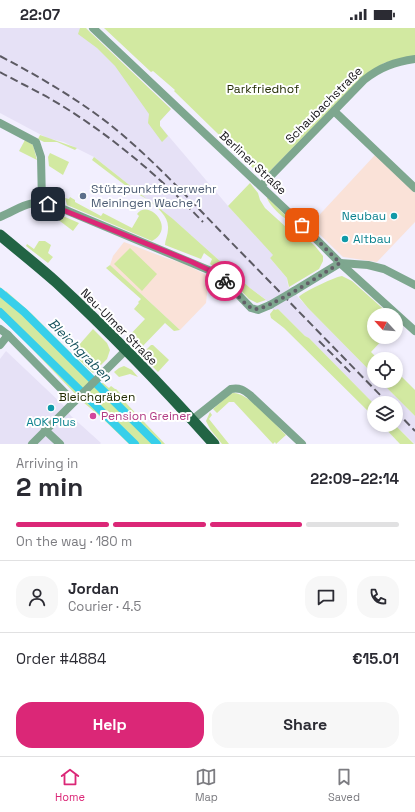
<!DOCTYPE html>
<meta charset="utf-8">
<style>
body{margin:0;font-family:"Space Grotesk",sans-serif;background:#f7f7f7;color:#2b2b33;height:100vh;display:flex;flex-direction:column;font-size:15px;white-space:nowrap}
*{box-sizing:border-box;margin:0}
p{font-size:13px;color:#7c7c81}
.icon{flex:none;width:22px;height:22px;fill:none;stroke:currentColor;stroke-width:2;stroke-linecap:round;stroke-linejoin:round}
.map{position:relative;height:416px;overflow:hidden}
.drawer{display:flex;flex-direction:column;background:#fff;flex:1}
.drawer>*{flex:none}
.needle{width:26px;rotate:296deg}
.controls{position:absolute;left:367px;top:280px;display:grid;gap:8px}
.controls a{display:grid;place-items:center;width:36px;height:36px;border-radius:50%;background:#fff;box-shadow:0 2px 6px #0003;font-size:20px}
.pin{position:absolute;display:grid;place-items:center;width:34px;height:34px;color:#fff;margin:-17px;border-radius:8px;box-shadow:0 2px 6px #0006}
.courier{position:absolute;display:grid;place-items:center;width:40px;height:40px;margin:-20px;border:3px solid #db2777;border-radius:50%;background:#fff;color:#222;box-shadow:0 1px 5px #0007}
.head em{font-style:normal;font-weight:600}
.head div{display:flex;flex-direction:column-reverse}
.head{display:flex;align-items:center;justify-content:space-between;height:68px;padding:0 16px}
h1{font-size:26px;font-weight:600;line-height:30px}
.bar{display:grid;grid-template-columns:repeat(4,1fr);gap:6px 4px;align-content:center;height:48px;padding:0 16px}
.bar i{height:5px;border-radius:3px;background:#e1e1e2}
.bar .selected{background:#db2777}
.bar p{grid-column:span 4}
.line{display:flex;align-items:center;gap:10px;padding:0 16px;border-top:1px solid #e1e1e2}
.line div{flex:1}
.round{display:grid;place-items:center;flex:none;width:42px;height:42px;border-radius:16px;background:#f7f7f7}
.cta{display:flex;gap:8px;margin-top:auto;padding:8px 16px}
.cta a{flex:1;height:46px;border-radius:16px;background:#db2777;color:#fff;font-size:16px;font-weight:600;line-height:46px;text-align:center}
.cta a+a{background:#f7f7f7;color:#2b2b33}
.status{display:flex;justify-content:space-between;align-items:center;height:28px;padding:0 20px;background:#fff;direction:ltr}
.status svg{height:11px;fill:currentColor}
.menu{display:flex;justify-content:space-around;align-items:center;height:56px;border-top:1px solid #e1e1e2;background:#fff;font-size:11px;color:#7c7c81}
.menu a{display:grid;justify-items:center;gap:2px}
.menu .selected{color:#db2777}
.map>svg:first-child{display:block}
.built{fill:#e6e1f6}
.education{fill:#fae2d8}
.green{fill:#d2e9a1}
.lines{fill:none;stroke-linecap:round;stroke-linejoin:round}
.canal{stroke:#37cfea;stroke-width:8}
.minor{stroke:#7ea78f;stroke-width:8}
.major{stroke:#226444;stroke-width:11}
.rail{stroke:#5c5a63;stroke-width:2;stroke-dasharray:8 4;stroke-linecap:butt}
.minor-bridge{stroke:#7ea78f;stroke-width:8}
.done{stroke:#626068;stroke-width:4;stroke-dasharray:0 7.2}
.route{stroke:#db2777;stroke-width:5}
.service-dot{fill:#5c6f8a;stroke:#fff;stroke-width:1.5}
.culture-dot{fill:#0f9aa8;stroke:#fff;stroke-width:1.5}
.hotel-dot{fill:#d1479c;stroke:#fff;stroke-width:1.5}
.labels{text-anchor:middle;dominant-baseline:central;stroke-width:4;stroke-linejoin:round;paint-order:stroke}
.park-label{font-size:12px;fill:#242e05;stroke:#fff}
.street-label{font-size:12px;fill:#141318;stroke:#fff}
.service-label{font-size:12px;fill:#4e5e75;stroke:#fff;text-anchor:start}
.culture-label{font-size:12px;fill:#0d838f;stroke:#fff;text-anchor:end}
.hotel-label{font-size:12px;fill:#b23c85;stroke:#fff;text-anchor:start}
.water-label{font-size:13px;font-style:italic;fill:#14525d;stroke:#fff}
</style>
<div class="status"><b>22:07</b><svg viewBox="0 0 49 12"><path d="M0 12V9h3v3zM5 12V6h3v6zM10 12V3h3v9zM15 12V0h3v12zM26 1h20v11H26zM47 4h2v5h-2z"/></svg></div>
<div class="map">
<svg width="415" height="416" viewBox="0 0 415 416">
<rect width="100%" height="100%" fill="#f2effe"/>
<g class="built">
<polygon points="0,0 85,0 171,81 160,93 160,98 228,178 274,227 270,230 287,250 288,258 308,280 374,347 374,353 380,353 415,388 415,416 395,397 396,375 374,376 309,310 305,308 278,281 274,283 265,271 250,260 175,193 94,129 64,114 47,110 0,85"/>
<polygon points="6,323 63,377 71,388 101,415 100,416 0,416 0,331"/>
</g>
<g class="education">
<polygon points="375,127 415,165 415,194 377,234 343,229 310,197"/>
<polygon points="124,214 166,230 182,235 209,248 206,275 180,302 110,237 113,228"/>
</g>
<g class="green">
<polygon points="80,0 86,0 91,5 171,81 160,93 160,98 168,108 162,114 148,95 149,86 115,38 97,20 78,6"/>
<polygon points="104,0 415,0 415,29 402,30 384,35 362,49 268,145 264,146 258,141 256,143 174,63 175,62 153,43 151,44"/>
<polygon points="40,107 77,120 75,122 57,114 44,114 38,111"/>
<polygon points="25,112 33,117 37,132 19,123"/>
<polygon points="50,125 69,134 63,147 49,138 48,129"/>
<polygon points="94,129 147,171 134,164 92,132"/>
<polygon points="250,155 258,165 260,172 265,180 286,199 300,204 315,218 323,228 323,233 319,241 289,259 287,250 270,230 273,227 228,178"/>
<path d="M70,169L75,172V174L101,188L103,185L132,200L139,188L137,186C148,170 177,200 152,213L67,177L65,170L69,171Z"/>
<path d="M267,170H268L291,193C283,191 270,178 267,170Z"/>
<path d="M149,172L173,191L250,260L266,272L257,275L249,271L230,251L210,236L212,231L204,225L201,231L165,217C165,212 168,207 168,201C169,188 158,181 149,172Z"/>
<polygon points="48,184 56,185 79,195 73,203"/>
<polygon points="39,213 45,213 51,217 48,225 53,229 48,235 26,218 27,216 34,221"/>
<polygon points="130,220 157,246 142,263 114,236"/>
<polygon points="110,237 180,302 174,303 165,295 138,323 126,311 145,291 134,281 139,275 138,274 141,271 106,240"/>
<path d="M342,248L352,253L390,287H374V309H385L371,324L378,331H374V347L308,280L299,269C301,265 337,248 342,248Z"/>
<polygon points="0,259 6,264 6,263 32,286 101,355 103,355 109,360 111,358 115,361 116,361 125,370 126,375 165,416 129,416 103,391 83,374 12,300 0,290"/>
<polygon points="274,281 275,282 278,281 305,308 309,310 374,376 374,389 284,300 271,290 270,286"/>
<polygon points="93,301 107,315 110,322 107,331 93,345 72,325"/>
<polygon points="151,317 153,317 169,332 158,344 141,327"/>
<polygon points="124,338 132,342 138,349 130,346 119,349 114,344 119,340"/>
<polygon points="399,346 415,362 415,388 380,353 396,353 396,349"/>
<path d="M233,365C248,364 275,396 286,407L276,416L275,414L273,416L234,374H229L217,385L213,381L230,366Z"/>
<polygon points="210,384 212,387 209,391 229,416 222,416 210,401 206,393"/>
<polygon points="382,397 395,397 414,416 400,416"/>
</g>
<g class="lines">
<g class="canal">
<polyline points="0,264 24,284 157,416"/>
<polyline points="0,284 135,416"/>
</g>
<g class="minor">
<polyline points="93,0 302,197 340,235 415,303"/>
<polyline points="334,83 415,160"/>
<polyline points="0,95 36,114 41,129 42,175"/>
<path d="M261,158L364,52C380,39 395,34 415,31"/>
<path d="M0,189C23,179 29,170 56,178L211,243L227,255L251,280L258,282L270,277"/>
<polyline points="340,235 368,237 384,241 415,257"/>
<polyline points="294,263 340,235"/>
<polyline points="0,301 8,307 74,374"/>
<polyline points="0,317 8,307"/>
<path d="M192,392L231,361C239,359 244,362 250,367L302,416"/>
<polyline points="45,402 60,416"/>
<polyline points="32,416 125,323"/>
</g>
<path class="major" d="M0,207C19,223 38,238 56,254C111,305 164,360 214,416"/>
<g class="rail">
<path d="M0,28C38,48 74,69 108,95C151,129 189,171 227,210C281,265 334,320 388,375"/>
<path d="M0,44C16,53 33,61 49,70C106,103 158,147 203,194"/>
<polyline points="319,313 352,346"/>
<polyline points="396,383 415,403"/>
</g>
<polyline class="minor-bridge" points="270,277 294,263"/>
</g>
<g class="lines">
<path class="done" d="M225,253C233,261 244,278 254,281C265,284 327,243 340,235L302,197"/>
<polyline class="route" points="48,176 192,234 211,243 225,253"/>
</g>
<circle class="service-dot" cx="83" cy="168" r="4"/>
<g class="culture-dot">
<circle cx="394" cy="188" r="4"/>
<circle cx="345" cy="211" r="4"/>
<circle cx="51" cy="380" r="4"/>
</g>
<circle class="hotel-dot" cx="93" cy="388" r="4"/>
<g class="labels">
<g class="park-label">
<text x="263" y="61">Parkfriedhof</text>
<text x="97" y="369">Bleichgräben</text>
</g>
<g class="street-label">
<text transform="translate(324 77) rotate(-45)">Schaubachstraße</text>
<text transform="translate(253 135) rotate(43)">Berliner Straße</text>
<text transform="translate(119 299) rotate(45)">Neu-Ulmer Straße</text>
</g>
<g class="service-label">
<text x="91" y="161">Stützpunktfeuerwehr<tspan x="91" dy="14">Meiningen Wache 1</tspan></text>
</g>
<g class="culture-label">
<text x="386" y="188">Neubau</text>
<text x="353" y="211" text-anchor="start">Altbau</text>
<text x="51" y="394" text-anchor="middle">AOK Plus</text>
</g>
<g class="hotel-label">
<text x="101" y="388">Pension Greiner</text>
</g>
<g class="water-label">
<text transform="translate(80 322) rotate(45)">Bleichgraben</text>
</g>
</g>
</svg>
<div class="controls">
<a><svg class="needle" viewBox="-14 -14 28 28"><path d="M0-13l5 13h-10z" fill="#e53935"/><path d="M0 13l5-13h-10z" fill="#7c7c81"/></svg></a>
<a><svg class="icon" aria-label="locate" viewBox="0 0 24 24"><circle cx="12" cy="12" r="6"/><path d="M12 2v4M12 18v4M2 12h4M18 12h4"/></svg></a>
<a><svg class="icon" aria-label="layers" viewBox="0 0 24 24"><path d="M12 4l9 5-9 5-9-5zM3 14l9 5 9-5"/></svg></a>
</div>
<div class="pin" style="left:302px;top:197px;background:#ea580c"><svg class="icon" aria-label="bag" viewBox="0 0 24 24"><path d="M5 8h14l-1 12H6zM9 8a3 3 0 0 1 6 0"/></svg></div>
<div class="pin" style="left:48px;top:176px;background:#1f2937"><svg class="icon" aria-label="home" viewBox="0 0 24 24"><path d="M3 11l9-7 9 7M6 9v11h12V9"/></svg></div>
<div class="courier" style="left:225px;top:253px"><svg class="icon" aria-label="bike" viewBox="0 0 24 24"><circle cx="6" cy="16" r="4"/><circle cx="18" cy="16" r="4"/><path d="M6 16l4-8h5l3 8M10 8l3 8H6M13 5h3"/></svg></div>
</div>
<section class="drawer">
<div class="head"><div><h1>2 min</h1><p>Arriving in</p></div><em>22:09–22:14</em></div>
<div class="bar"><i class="selected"></i><i class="selected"></i><i class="selected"></i><i></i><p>On the way · 180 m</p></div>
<div class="line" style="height:72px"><a class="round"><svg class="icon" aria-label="person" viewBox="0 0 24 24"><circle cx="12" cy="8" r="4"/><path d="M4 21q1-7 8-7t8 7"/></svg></a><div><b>Jordan</b><p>Courier · 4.5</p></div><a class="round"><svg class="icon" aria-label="chat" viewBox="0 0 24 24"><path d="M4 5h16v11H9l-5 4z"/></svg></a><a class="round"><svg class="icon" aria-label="phone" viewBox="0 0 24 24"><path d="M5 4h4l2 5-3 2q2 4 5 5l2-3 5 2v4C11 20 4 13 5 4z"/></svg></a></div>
<div class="line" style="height:52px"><div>Order #4884</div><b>€15.01</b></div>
<div class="cta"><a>Help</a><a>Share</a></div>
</section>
<nav class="menu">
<a class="selected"><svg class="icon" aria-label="home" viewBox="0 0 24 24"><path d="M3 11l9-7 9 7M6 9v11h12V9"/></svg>Home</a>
<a><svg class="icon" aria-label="map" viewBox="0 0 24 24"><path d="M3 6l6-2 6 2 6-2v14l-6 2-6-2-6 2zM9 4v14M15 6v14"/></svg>Map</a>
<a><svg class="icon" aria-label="saved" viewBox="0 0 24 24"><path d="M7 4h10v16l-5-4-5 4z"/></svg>Saved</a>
</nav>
